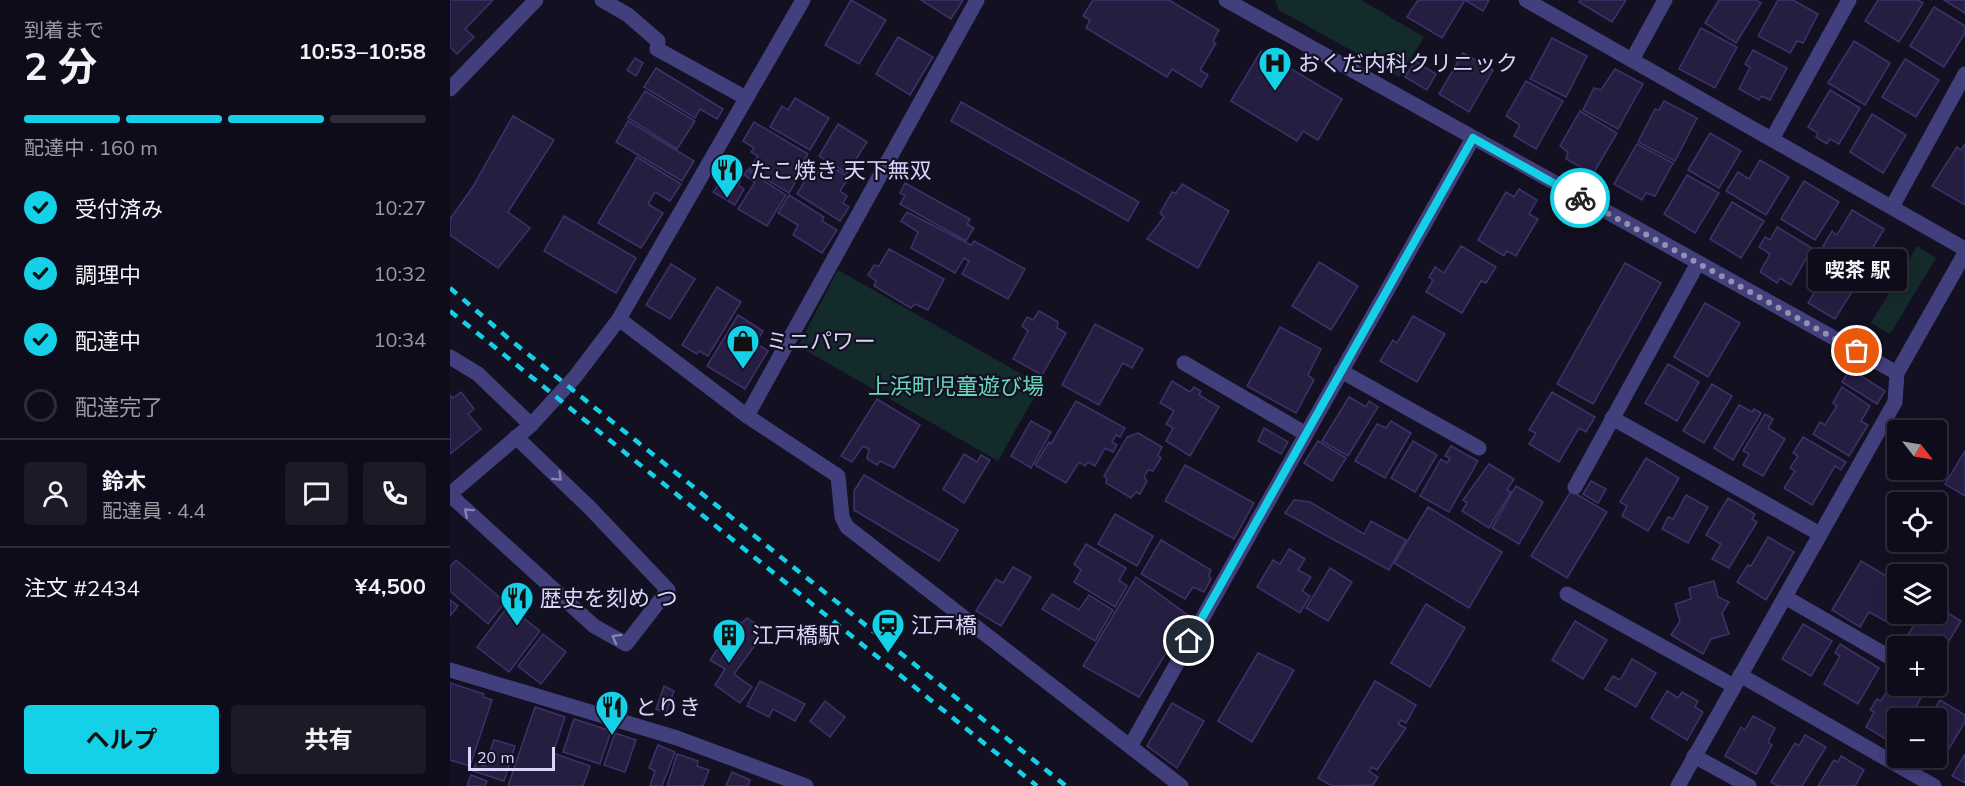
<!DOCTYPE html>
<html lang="ja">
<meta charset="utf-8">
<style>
body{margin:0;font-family:Mulish,"Noto Sans JP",sans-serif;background:#1c1a27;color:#f1f3f6;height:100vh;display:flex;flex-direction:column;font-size:22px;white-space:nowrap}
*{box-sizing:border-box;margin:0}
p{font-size:20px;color:#9b9ba2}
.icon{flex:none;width:33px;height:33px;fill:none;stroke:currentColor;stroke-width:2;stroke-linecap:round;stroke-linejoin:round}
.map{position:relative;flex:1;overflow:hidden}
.sheet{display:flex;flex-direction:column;background:#0e0c1a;width:450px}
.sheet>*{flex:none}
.needle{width:39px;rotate:121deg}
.buttons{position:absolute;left:1437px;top:420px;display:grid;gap:12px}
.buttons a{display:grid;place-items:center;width:60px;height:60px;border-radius:6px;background:#0e0c1a;box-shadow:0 3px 15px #0003,0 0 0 2px #2e2c39;font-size:30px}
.scale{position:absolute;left:18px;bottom:15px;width:87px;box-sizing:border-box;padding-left:6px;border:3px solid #d9d5fb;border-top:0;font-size:16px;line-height:21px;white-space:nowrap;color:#d9d5fb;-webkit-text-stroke:4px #131022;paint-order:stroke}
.pin{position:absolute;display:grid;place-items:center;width:51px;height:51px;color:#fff;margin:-26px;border:3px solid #fff;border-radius:50%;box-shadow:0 2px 6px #0007}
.courier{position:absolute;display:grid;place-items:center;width:60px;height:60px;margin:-30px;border:4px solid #15d1e7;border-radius:50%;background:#fff;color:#222;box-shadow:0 2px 8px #0007}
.bubble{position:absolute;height:42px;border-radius:6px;background:#0e0c1a;box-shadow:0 3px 15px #0003,0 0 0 2px #2e2c39;font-size:20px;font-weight:700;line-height:42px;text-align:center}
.headline em{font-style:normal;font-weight:700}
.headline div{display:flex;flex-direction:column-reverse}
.headline{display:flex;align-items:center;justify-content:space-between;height:102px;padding:0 24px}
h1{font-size:39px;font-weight:700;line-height:45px}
.bar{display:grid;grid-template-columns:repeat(4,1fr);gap:9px 6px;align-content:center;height:72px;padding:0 24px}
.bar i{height:8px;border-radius:4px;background:#2e2c39}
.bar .current{background:#15d1e7}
.bar p{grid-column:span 4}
.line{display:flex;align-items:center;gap:15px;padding:0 24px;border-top:2px solid #2e2c39}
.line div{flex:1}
.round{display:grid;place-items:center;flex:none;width:63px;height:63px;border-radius:6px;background:#1c1a27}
ol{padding:0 24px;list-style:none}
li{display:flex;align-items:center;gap:18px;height:66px}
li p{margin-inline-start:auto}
li .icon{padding:6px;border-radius:50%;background:#15d1e7;color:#111;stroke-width:4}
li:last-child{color:#9b9ba2}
li i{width:33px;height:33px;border:3px solid #2e2c39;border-radius:50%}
.action{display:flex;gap:12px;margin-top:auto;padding:12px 24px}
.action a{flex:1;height:69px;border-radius:6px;background:#15d1e7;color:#111;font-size:24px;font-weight:700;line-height:69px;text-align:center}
.action a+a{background:#1c1a27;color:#f1f3f6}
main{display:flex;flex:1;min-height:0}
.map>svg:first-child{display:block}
.green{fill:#142b2b}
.building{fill:#251e41;stroke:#3e326b;stroke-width:1.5}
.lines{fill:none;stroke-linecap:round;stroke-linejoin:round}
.service{stroke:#423f7d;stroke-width:15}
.minor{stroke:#423f7d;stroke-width:15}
.tertiary{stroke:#423f7d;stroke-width:15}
.rail{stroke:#15d1e7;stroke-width:4.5;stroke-dasharray:9 8;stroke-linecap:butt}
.oneway{stroke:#8682b6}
.done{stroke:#9490af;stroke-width:6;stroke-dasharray:0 10.8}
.route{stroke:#15d1e7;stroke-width:8}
.labels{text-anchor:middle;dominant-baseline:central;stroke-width:4.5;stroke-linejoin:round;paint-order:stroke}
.poi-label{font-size:22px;fill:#d9d5fb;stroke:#131022;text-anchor:start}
.park-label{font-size:22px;fill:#67d5ba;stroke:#131022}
</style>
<main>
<section class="sheet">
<div class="headline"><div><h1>2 分</h1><p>到着まで</p></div><em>10:53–10:58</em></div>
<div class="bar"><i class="current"></i><i class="current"></i><i class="current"></i><i></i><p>配達中 · 160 m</p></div>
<ol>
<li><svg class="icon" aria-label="check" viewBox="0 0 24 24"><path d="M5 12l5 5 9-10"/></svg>受付済み<p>10:27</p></li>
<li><svg class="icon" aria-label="check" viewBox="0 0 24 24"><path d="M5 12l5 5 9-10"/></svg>調理中<p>10:32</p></li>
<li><svg class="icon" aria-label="check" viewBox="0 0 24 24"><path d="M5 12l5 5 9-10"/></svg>配達中<p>10:34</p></li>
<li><i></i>配達完了</li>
</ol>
<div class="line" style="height:108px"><a class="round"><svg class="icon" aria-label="person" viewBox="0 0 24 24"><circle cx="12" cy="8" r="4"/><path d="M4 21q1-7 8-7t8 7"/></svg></a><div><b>鈴木</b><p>配達員 · 4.4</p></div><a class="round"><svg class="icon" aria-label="chat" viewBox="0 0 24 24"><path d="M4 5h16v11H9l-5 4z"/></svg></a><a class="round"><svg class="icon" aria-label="phone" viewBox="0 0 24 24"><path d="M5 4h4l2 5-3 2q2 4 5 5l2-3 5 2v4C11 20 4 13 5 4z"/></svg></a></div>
<div class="line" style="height:78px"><div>注文 #2434</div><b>¥4,500</b></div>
<div class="action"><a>ヘルプ</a><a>共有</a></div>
</section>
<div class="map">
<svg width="1515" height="786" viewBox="0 0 1515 786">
<rect width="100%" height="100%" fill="#131022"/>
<g class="green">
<polygon points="825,0 911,0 974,37 949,77 829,10"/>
<polygon points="1467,246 1486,258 1440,334 1421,323"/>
<polygon points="388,270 591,385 548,461 348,346"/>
</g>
<g class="building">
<polygon points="0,0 43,0 15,29 24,37 7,54 0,47"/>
<polygon points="401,0 436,20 409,64 375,45"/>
<polygon points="471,0 513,0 501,19"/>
<polygon points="643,0 719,0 769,30 763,41 766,43 750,70 758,75 751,87 722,69 717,77 636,28 640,20 633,16"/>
<polygon points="968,0 1015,0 992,38 957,17"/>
<polygon points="1015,0 1039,0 1033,11"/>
<polygon points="1131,0 1176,0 1162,22 1129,2"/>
<polygon points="1269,0 1306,0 1311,3 1286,43 1255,23"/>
<polygon points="1328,0 1343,0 1368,14 1353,43 1347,41 1340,53 1308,36"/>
<polygon points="1428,0 1468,0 1473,3 1449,42 1415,21"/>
<polygon points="1494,0 1515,0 1515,13"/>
<polygon points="1484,7 1515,26 1515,33 1494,67 1460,46"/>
<polygon points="1251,28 1287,47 1265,88 1229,69"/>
<polygon points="448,37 483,57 460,95 426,74"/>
<polygon points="1102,38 1137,56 1116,97 1080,79"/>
<polygon points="1404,41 1440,63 1415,105 1378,83"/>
<polygon points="1303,50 1337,68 1320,100 1311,96 1309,100 1289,89 1300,67 1295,64"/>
<polygon points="811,51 892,99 868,140 853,131 847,141 781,101"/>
<polygon points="1013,53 1043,70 1019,112 989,94"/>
<polygon points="185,58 193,63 186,76 177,70"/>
<polygon points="1455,59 1489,80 1466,117 1432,97"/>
<polygon points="965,61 986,74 977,90 955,77"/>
<polygon points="206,68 273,109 267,119 250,109 245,118 194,87"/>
<polygon points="1165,69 1193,84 1168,129 1133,110 1144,88 1151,90"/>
<polygon points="1076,81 1113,101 1086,149 1064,136 1070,125 1056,116"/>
<polygon points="1380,90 1410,108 1389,144 1380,139 1377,144 1366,137 1368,133 1358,127"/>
<polygon points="195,91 245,121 227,149 178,118"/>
<polygon points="345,98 379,118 360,150 320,127 332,106 338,110"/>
<polygon points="1214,101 1247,118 1225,161 1188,142 1205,109 1209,110"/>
<polygon points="511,102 689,202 678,221 501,121"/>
<polygon points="1130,111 1167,133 1143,174 1116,159 1118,152 1110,146"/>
<polygon points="1422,114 1456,135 1433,173 1400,152"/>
<polygon points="63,116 104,140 58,212 80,228 48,268 0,235 0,219 22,188"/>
<polygon points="178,121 244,161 232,181 166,142"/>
<polygon points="304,122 358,154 349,169 352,171 339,193 299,169 308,156 301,152 304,148 293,141"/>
<polygon points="388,124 417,142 397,173 369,156"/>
<polygon points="1260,133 1291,151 1269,188 1238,170"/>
<polygon points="1187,144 1223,163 1205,196 1196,193 1192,200 1164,184"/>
<polygon points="1515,144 1515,205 1482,186 1507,147 1511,150"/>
<polygon points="187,157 231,184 220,201 205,192 198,204 213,213 191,248 148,223"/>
<polygon points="1310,160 1339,177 1316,215 1276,191 1288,172 1299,179"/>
<polygon points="374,162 399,177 390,191 397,196 393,203 399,207 390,221 347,194 357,177 363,181"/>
<polygon points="297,170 336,195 317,226 288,209 305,182 294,175"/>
<polygon points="277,174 290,182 288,185 294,189 285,205 263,192"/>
<polygon points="1237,175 1269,193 1245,233 1214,214"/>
<polygon points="1354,181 1389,202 1365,240 1331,219"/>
<polygon points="455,183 520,219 517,224 524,228 516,241 450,204 455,196 450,193"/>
<polygon points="732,184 779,211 748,268 697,239 714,217 710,213 722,192 726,193"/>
<polygon points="1069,189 1087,200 1079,214 1088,219 1066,256 1057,251 1054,256 1028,240 1056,192 1064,197"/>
<polygon points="339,195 374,217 372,221 387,230 372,253 343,235 348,225 328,213"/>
<polygon points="1282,202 1314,221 1291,258 1260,239"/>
<polygon points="1402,210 1434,229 1411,268 1373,246 1382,231 1387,235"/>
<polygon points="457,212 521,245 524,241 575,269 558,299 512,274 519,261 514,258 505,273 461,248 468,232 451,221"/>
<polygon points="114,216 186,258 166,293 94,251"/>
<polygon points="1327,227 1362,248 1341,285 1330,278 1327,283 1310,272 1320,254 1309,247 1315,237 1320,240"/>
<polygon points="1011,246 1046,267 1036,283 1031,281 1012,313 976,292 983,280 979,277 985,267 994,273"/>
<polygon points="439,249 494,279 478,310 465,304 461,308 424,286 426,281 418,275 424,265 429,266"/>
<polygon points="1383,255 1413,274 1385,319 1358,303 1367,288 1364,285"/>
<polygon points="869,262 908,286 881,330 842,306"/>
<polygon points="1175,263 1211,283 1143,404 1107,384"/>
<polygon points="221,264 245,279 220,319 196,305"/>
<polygon points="267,287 291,302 258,356 249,351 247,354 232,345"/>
<polygon points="1255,303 1290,323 1258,377 1224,357"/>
<polygon points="589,311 608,322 607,328 616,333 592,375 563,359 578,331 572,326 577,317 583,320"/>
<polygon points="288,315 313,331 306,343 318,351 295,389 257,366"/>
<polygon points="963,316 995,334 967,382 930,361 943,340 947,343"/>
<polygon points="645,324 693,349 682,368 673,363 649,405 612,385"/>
<polygon points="830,327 871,349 858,375 864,380 846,413 797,386"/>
<polygon points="1218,364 1249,382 1227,421 1195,403"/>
<polygon points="1400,369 1435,391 1427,404 1392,382"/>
<polygon points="722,381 740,392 744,387 751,391 749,395 769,407 740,456 716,441 723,428 716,424 724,411 710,403"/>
<polygon points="1262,384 1282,396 1254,443 1233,431"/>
<polygon points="1392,387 1420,406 1411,421 1418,425 1399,456 1363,434 1370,422 1375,425 1387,406 1383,403"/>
<polygon points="11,392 24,409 18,414 31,429 0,454 0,395 3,398"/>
<polygon points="1102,392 1145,417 1136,432 1129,428 1109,462 1079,444 1086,433 1079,430"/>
<polygon points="899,397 916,407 919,401 928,407 898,456 872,441"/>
<polygon points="427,399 470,425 444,468 430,461 427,465 417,459 419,449 413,446 402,462 391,456"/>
<polygon points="626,401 675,428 670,437 666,435 662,442 667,445 663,452 655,448 645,466 638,462 635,466 629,462 616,483 585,465 599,442 601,444"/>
<polygon points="1289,405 1302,412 1304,409 1311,413 1283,460 1264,448"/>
<polygon points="1315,414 1323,419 1318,428 1335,439 1313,476 1293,465 1299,454 1293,451"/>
<polygon points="581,421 601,432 581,468 561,456"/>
<polygon points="941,421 961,433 935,478 905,461 927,424 936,428"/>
<polygon points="814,428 838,442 831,454 808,441"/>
<polygon points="688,433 712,447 708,455 711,458 703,471 698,470 694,477 697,481 690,494 686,492 681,498 656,483 657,479 654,476 677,437"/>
<polygon points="1353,437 1396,462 1391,470 1385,466 1362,505 1334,488 1345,471 1340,468 1348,456 1343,453"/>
<polygon points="868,441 896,458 882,481 854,463"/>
<polygon points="963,441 987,455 965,492 941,478"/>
<polygon points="1001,446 1028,461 999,512 970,496 991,459 997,463 1000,458 995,456"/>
<polygon points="1515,451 1515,496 1495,484"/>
<polygon points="514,454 527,462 531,455 540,460 514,503 493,489"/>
<polygon points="1196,458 1229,478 1198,531 1172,516 1177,506 1170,502"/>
<polygon points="1039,464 1064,479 1057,490 1061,492 1039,528 1012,511 1017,503 1013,500"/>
<polygon points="735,465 804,503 784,539 715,501"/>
<polygon points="414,475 508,530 489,561 404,510 404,491"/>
<polygon points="1141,481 1156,489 1148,503 1133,494"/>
<polygon points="1066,486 1093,502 1069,544 1042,528"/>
<polygon points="1121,491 1157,512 1117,578 1081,556"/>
<polygon points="1236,495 1258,507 1238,543 1212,529 1218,517 1223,519"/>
<polygon points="1278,498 1305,514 1302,519 1307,522 1279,568 1262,559 1271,544 1256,535"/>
<polygon points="844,500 860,502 914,534 921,521 956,540 939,570 835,513"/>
<polygon points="978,507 1052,552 1019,608 944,563"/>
<polygon points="665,514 703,536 687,566 648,544"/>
<polygon points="1318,537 1344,552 1316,600 1287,582 1298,565 1301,566"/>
<polygon points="711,540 761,570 759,576 761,579 754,592 743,587 735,599 691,574"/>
<polygon points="636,544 676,568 669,580 677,586 665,607 624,582 631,570 624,564"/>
<polygon points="839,549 855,559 848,570 861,577 852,591 860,596 850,613 807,587 823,560 830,564"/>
<polygon points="6,560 55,602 38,624 0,591 0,567"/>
<polygon points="1411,561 1448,583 1448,601 1435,621 1419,612 1410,627 1382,610"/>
<polygon points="563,567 581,577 551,626 526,611 546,579 553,583"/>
<polygon points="880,568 902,582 878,621 856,608"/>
<polygon points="686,577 739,616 689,697 633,666"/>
<polygon points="1264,581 1268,597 1279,602 1272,613 1279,634 1261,639 1253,654 1221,635 1230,621 1225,604 1241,599 1239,588"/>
<polygon points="602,594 629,610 639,595 663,610 645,641 592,609"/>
<polygon points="0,600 8,606 0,616"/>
<polygon points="976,604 1015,628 980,687 941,663"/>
<polygon points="58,606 90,631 59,672 27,647"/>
<polygon points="1486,606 1511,621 1486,662 1486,646 1451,646 1469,617 1472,619 1476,614 1486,614"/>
<polygon points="297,618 310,627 306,633 311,637 284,674 302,687 290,703 265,685 275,669 260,660 287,621 292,623"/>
<polygon points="1125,621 1157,640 1133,679 1102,660"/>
<polygon points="1353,624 1382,641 1361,676 1332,659"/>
<polygon points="93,634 116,652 91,684 68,666"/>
<polygon points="1390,644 1429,668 1408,704 1374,684 1390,656 1385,653"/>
<polygon points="808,653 844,670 802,742 768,721"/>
<polygon points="1182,659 1206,673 1186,707 1155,689 1163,676 1170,680"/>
<polygon points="310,681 355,704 345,721 323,709 319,717 297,706"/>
<polygon points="925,681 966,705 956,723 951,720 948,724 956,728 927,770 922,767 919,771 928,777 923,785 882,786 868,778"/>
<polygon points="0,683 34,694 33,697 42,700 20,766 0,760"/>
<polygon points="214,686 224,691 216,713 206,709"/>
<polygon points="1448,686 1461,686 1474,693 1459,718 1448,718 1448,738 1444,744 1416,727 1424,712 1420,710 1427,699 1431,701 1439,687 1445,691"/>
<polygon points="1217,691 1228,698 1232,692 1248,701 1245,707 1253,712 1237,740 1201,718"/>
<polygon points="1490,700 1515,715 1515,722 1491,762 1483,758 1486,758 1486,718 1479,718"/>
<polygon points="375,701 395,717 380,737 360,721"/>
<polygon points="722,703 754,721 727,768 697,746"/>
<polygon points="85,707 115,717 103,753 140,766 133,786 58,786"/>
<polygon points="1303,716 1325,728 1318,742 1322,745 1306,774 1275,756 1291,727 1295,730"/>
<polygon points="124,719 161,731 150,764 113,752"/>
<polygon points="165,733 186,740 175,772 154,765"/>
<polygon points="1355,735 1376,747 1352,786 1328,786 1321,782 1345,743 1349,746"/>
<polygon points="44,740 65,746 54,781 23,771 26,763 35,766"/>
<polygon points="208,745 225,752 212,786 200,786 205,771 199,768"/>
<polygon points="227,754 248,761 247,766 259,770 253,786 217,786"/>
<polygon points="1515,754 1515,783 1502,776"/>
<polygon points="1391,756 1414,770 1405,786 1368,786 1384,760 1388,762"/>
<polygon points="282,772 300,780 298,786 276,786"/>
<polygon points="21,775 37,781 35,786 17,786"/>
</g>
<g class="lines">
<polyline class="service" points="0,670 227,738 356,786"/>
<g class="minor">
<polyline points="152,0 178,15 208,41 207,49 296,98"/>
<polyline points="776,0 1447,373"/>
<polyline points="1076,0 1515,249"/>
<polyline points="1182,60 1215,0"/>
<polyline points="0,89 86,0"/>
<polyline points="1322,139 1399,0"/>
<polyline points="1442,207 1515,74"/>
<polyline points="169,319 297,416 388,476 392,517 397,527 731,786"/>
<polyline points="734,363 856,434"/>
<polyline points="891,371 1029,448"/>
<polyline points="297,416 527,0"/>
<polyline points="1162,418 1370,534"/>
<polyline points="1125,487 1248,263"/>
<polyline points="0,494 81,425 125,377 169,319 353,0"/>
<polyline points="0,495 144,626 176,644 218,590 141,509 66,437"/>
<polyline points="1117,594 1284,686"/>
<polyline points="1335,597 1448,662"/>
<polyline points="1290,675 1484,786"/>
<polyline points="681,745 1023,138"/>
<polyline points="1244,756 1299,786"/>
<polyline points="1228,786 1445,402 1447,373 1515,253"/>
</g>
<polyline class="tertiary" points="0,357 28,374 81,425"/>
<g class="rail">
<polyline points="0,288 58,338 616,786"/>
<polyline points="0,311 587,786"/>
</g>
</g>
<defs><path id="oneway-chevron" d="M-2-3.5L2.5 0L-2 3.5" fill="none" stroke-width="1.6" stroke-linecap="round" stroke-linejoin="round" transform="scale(1.5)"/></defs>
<g class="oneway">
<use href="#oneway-chevron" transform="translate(108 477) rotate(44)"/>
<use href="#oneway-chevron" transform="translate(18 512) rotate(-138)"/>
<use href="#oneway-chevron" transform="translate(166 638) rotate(-151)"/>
</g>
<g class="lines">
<polyline class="done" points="1130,198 1407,351"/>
<polyline class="route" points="739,641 1023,138 1130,198"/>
</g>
<defs>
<g id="hospital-pin" transform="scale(1.725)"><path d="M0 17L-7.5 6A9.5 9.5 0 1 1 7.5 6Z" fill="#15d1e7" stroke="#131022"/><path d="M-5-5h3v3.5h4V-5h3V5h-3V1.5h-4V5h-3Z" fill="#111"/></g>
<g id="restaurant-pin" transform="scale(1.725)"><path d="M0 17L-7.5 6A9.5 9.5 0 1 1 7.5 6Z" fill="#15d1e7" stroke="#131022"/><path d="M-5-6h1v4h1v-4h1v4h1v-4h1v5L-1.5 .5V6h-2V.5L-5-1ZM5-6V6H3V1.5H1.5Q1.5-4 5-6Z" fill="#111"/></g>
<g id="shop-pin" transform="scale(1.725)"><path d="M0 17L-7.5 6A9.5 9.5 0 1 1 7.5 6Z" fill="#15d1e7" stroke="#131022"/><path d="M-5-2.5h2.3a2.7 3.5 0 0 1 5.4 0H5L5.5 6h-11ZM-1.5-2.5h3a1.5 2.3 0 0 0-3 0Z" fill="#111"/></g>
<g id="station-pin" transform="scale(1.725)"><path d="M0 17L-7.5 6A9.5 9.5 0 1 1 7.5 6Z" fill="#15d1e7" stroke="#131022"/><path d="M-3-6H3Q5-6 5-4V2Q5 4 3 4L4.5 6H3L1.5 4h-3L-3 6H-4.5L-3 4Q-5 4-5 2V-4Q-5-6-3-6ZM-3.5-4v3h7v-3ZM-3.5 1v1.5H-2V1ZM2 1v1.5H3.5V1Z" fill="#111"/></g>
<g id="building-pin" transform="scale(1.725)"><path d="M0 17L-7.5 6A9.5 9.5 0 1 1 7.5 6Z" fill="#15d1e7" stroke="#131022"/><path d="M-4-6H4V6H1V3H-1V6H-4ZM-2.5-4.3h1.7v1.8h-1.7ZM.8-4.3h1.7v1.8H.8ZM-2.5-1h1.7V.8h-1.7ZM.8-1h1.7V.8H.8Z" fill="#111"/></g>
</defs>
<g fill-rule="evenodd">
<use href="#hospital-pin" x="825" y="63"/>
<use href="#restaurant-pin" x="277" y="170"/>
<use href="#shop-pin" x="293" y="341"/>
<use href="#restaurant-pin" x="67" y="598"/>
<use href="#station-pin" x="438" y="625"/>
<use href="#building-pin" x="279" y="635"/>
<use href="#restaurant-pin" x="162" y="707"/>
</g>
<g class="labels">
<g class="poi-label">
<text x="848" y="63">おくだ内科クリニック</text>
<text x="300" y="170">たこ焼き 天下無双</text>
<text x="316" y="341">ミニパワー</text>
<text x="90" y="598">歴史を刻め つ</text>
<text x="461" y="625">江戸橋</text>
<text x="302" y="635">江戸橋駅</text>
<text x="185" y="707">とりき</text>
</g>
<g class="park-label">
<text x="506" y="386">上浜町児童遊び場</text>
</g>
</g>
</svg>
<div class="buttons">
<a><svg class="needle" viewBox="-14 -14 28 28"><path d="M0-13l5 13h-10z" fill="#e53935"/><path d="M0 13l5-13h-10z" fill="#9b9ba2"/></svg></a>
<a><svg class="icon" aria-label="locate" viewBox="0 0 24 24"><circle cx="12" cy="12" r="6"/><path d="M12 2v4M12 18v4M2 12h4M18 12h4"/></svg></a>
<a><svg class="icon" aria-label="layers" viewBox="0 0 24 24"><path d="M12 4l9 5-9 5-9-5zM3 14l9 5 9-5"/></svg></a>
<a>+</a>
<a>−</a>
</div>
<div class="scale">20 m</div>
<div class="pin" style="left:1407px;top:351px;background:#ea580c"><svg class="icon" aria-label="bag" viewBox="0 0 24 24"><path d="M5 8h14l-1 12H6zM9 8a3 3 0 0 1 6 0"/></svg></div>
<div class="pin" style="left:739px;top:641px;background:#1f2937"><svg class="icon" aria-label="home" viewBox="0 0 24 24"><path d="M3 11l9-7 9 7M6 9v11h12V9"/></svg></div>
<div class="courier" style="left:1130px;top:198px"><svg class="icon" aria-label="bike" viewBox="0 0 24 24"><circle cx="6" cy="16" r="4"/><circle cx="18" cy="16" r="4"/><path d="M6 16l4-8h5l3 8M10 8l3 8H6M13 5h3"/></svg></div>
<div class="bubble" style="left:1358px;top:249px;width:99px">喫茶 駅</div>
</div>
</main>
